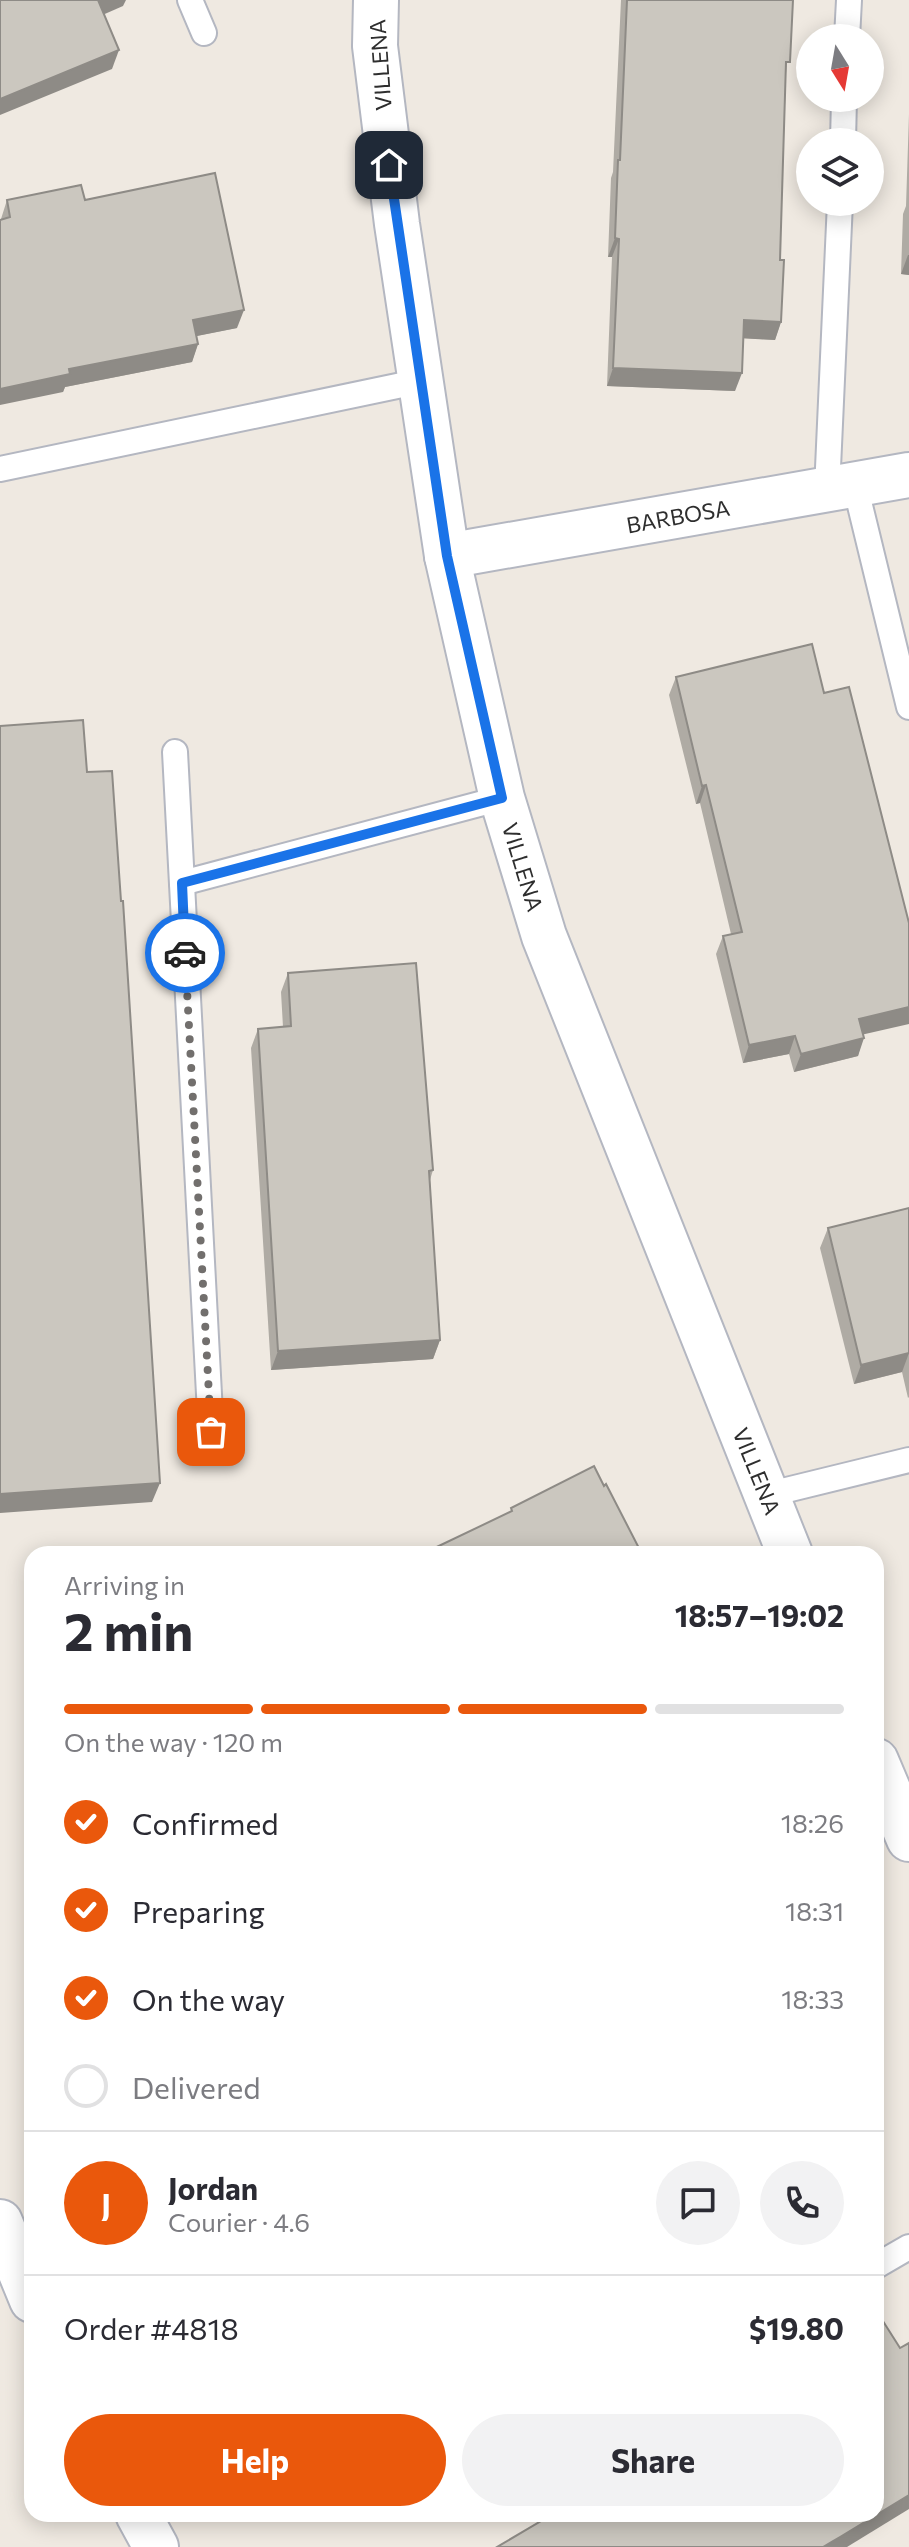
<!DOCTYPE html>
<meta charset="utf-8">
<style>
body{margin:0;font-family:Commissioner,sans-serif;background:#f2f2f3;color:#2b2b33;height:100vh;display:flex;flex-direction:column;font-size:30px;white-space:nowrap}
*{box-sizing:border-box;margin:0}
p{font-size:26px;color:#7c7c81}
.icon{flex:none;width:44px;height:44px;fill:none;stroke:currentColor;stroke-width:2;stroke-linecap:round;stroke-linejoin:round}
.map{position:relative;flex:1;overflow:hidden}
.panel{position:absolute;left:24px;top:1546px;width:860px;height:976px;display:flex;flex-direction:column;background:#fff;border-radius:24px;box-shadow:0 4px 20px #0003}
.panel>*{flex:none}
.needle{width:52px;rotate:169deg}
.fabs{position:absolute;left:796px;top:24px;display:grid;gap:16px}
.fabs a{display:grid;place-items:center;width:88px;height:88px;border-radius:50%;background:#fff;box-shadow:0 4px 20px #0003;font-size:40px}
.pin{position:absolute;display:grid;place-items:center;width:68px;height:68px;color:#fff;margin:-34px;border-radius:16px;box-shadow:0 4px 12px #0006}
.courier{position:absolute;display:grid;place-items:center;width:80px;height:80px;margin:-40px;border:6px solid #1a73e8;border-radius:50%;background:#fff;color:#222;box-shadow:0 2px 10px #0007}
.overview em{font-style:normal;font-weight:700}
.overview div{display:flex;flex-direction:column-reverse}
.overview{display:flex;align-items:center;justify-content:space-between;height:136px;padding:0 40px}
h1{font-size:52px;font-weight:700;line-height:60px}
.bar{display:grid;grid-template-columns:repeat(4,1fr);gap:12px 8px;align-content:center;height:96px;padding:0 40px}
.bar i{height:10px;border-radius:6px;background:#e1e1e2}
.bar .on{background:#ea580c}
.bar p{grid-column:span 4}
.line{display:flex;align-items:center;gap:20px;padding:0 40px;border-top:2px solid #e1e1e2}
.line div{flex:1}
.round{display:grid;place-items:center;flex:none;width:84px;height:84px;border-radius:42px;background:#f2f2f3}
ol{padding:0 40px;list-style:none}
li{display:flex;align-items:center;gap:24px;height:88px}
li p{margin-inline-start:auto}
li .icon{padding:8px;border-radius:50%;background:#ea580c;color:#fff;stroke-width:4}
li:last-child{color:#7c7c81}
li i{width:44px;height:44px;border:4px solid #e1e1e2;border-radius:50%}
.cta{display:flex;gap:16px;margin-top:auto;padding:16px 40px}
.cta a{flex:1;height:92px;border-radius:48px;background:#ea580c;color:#fff;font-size:32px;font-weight:700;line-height:92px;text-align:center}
.cta a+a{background:#f2f2f3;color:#2b2b33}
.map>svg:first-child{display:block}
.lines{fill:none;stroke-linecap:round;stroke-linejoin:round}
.service-casing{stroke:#b4b7c1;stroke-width:28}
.minor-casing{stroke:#b4b7c1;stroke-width:48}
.secondary-casing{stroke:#b4b7c1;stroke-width:48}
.service{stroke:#fff;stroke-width:24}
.minor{stroke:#fff;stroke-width:44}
.secondary{stroke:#fff;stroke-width:44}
.wall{fill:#afaba4}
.shaded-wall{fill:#8e8b86}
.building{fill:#cbc7bf;stroke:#8e8b86;stroke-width:2}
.done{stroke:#726f6d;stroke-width:8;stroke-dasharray:0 14.4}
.route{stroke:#1a73e8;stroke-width:10}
.labels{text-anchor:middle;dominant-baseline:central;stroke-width:6;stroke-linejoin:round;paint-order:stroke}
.street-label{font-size:22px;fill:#2e2e2e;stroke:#fff}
</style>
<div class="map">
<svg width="909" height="2547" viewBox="0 0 909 2547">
<rect width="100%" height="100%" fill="#efe9e1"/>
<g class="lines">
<g class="service-casing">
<g id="service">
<polyline points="190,0 204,33"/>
<polyline points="847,38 849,0"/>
<polyline points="843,142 844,98"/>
<polyline points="0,469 421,381"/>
<polyline points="855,485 909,707"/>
<polyline points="827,490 840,202"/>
<polyline points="175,752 211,1432"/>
<polyline points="182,883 502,798"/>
<polyline points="766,1495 909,1460"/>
<polyline points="876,2266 909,2247"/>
</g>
</g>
<g class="minor-casing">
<g id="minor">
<polyline points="376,0 375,46 397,224 447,556 502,798 544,936 790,1554"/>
<polyline points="447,556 909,475"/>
<polyline points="876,1761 909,1839"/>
</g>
</g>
<g class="secondary-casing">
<g id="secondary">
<polyline points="0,2222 32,2300"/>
<polyline points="138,2514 156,2547"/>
</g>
</g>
<use href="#service" class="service"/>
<use href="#minor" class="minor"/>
<use href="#secondary" class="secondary"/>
</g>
<g class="wall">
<polygon points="621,0 793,0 786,73 780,260 781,322 775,340 743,338 735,391 607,386 612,257 608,257 611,178 613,172"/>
<polygon points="909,114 909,275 901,274 903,214 906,206"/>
<polygon points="7,200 85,200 237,328 196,336 198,344 192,362 65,387 63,392 1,219"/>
<polygon points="676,677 863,1035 858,1056 794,1072 789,1054 743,1063 716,954 723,936 731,934 700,803 696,804 669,695"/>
<polygon points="288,973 433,1170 430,1180 440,1340 433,1359 271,1370 251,1048 258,1029 283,1027 281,992"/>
<polygon points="909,1208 909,1397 908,1398 902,1372 854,1384 820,1248 828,1228"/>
</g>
<g class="shaded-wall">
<polygon points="98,0 126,0 123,6 91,20"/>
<polygon points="119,50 112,69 0,115 0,99"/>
<polygon points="615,238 619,239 612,257 608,257"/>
<polygon points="908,255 909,255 909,275 901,274"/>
<polygon points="244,310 237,328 187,338 193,320"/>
<polygon points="744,320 781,322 775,340 738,338"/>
<polygon points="198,344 192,362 65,387 63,392 0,405 0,389 69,369"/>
<polygon points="613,368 742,373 735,391 607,386"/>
<polygon points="706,785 700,803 696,804 702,786"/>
<polygon points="909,1007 909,1024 852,1037 859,1019"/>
<polygon points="795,1036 789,1054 743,1063 749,1045"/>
<polygon points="864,1038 858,1056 794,1072 801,1054"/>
<polygon points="440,1340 433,1359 271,1370 278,1351"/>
<polygon points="909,1353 902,1372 854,1384 861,1365"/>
<polygon points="160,1483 152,1502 0,1513 0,1494"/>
<polygon points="882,2140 876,2155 876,2143"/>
<polygon points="909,2495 909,2509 847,2547 823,2547"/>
</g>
<g class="building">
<polygon points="0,0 99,0 98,0 119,50 0,99"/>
<polygon points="627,0 793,0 790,62 786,62 780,260 784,260 781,322 744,320 742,373 613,368 619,239 615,238 618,160 620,160"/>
<polygon points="215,173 244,310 193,320 198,344 69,369 70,374 0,389 0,220 10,217 7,200 81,185 85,200"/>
<polygon points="812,644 824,693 849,687 909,923 909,1007 859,1019 864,1038 801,1054 795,1036 749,1045 723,936 742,932 706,785 702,786 676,677"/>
<polygon points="83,720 87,772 112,771 121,901 123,901 160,1483 0,1494 0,726"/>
<polygon points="416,963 433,1170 429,1171 440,1340 278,1351 258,1029 291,1026 288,973"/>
<polygon points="909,1208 909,1353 861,1365 828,1228"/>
<polygon points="594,1466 604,1486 606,1484 642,1554 422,1554 512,1511 511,1508"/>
<polygon points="876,2131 882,2140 876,2143"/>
<polygon points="881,2318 900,2348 909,2343 909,2495 840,2537 823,2547 497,2547 553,2514 876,2514 876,2321"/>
</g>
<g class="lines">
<polyline class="done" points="185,953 211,1432"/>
<polyline class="route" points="185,953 182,883 502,798 447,556 389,165"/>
</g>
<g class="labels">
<g class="street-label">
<text transform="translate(380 65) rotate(-94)">VILLENA</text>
<text transform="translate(678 516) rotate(-10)">BARBOSA</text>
<text transform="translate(523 867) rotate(73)">VILLENA</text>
<text transform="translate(757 1471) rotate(68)">VILLENA</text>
</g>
</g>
</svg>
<div class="fabs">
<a><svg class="needle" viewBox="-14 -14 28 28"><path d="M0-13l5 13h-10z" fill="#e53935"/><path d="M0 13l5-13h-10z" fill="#7c7c81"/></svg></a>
<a><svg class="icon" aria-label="layers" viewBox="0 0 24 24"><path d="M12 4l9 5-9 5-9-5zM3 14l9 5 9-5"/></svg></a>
</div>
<div class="pin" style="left:211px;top:1432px;background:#ea580c"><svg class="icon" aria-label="bag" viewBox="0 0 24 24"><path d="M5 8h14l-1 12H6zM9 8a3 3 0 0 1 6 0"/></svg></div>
<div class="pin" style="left:389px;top:165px;background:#1f2937"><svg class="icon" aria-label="home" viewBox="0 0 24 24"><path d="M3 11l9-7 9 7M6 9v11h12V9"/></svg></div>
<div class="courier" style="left:185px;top:953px"><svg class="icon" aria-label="car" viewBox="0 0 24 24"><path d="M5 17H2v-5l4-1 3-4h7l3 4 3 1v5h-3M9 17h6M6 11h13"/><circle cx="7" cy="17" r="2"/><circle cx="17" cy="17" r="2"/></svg></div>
<section class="panel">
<div class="overview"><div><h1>2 min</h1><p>Arriving in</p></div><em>18:57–19:02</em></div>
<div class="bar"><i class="on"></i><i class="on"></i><i class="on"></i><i></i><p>On the way · 120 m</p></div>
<ol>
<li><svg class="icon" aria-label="check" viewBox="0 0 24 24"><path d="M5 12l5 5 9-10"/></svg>Confirmed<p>18:26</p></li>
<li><svg class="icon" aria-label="check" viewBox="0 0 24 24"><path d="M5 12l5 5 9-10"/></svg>Preparing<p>18:31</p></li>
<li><svg class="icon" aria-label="check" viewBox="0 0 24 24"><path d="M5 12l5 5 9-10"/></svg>On the way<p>18:33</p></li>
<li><i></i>Delivered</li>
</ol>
<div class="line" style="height:144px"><b class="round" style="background:#ea580c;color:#fff">J</b><div><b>Jordan</b><p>Courier · 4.6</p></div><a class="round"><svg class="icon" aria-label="chat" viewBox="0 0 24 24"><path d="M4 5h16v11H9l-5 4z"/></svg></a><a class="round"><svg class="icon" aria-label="phone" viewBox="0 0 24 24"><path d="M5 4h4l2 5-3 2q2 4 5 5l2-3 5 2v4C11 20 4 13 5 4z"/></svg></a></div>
<div class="line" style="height:104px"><div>Order #4818</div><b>$19.80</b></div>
<div class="cta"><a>Help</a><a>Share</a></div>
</section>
</div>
